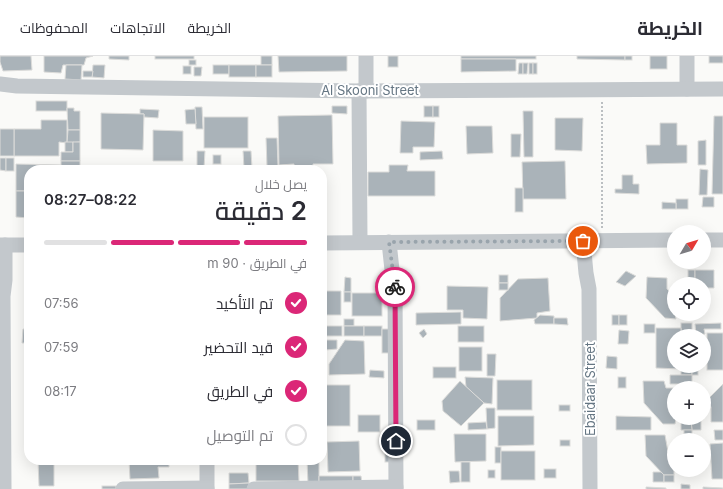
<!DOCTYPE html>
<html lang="ar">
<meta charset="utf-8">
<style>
body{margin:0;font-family:Inter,Cairo,sans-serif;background:#f2f2f3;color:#2b2b33;direction:rtl;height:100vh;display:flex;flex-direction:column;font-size:15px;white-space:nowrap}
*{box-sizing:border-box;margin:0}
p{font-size:13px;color:#7c7c81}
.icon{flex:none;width:22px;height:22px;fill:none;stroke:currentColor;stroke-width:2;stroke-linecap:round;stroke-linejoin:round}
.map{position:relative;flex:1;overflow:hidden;direction:ltr}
.panel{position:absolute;left:24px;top:109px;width:303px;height:300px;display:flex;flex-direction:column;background:#fff;border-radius:16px;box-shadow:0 4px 16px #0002;direction:rtl}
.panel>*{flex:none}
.needle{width:26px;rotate:52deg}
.fabs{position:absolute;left:667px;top:169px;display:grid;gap:8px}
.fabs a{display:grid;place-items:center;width:44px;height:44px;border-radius:50%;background:#fff;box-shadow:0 4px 16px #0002;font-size:20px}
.pin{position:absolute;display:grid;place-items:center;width:34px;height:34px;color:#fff;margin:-17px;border:2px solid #fff;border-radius:50%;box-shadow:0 1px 4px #0007}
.courier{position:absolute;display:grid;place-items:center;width:40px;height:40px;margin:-20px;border:3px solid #db2777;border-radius:50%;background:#fff;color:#222;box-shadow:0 1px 5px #0007}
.headline em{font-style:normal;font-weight:600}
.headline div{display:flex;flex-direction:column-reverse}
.headline{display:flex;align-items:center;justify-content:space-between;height:68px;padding:0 20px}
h1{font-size:26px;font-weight:600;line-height:30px}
.bar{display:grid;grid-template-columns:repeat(4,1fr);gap:6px 4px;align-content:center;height:48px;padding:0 20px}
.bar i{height:5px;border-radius:3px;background:#e1e1e2}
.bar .selected{background:#db2777}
.bar p{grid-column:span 4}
ol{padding:0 20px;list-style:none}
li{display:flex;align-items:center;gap:12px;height:44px}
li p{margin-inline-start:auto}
li .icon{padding:4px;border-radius:50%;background:#db2777;color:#fff;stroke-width:4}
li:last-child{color:#7c7c81}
li i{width:22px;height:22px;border:2px solid #e1e1e2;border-radius:50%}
header{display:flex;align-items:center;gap:24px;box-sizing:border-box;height:56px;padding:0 20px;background:#fff;border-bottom:1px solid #e1e1e2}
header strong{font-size:19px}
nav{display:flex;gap:22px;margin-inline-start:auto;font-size:14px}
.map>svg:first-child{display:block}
.building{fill:#aab3b9;stroke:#dcdcda}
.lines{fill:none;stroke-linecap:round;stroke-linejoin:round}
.path{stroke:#bbbfc2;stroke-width:2;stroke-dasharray:2 2;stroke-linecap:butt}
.minor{stroke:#c3c8cc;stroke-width:15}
.done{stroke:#99a4ac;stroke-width:4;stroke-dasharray:0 7.2}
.route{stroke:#db2777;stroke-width:5}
.labels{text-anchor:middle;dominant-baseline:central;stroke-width:4;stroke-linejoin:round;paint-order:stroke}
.street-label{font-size:13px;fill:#657683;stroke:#fff}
</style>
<header>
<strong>الخريطة</strong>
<nav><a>الخريطة</a><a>الاتجاهات</a><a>المحفوظات</a></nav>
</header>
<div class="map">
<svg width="723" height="433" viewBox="0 0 723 433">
<rect width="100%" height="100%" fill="#fafaf8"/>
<g class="building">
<polygon points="0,0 31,0 32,14 3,15 0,6"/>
<polygon points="44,0 93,0 86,2 84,9 63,9 61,17 44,16"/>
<polygon points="109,0 129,0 129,4 109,3"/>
<rect x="155" y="0" width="39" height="3"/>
<rect x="261" y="0" width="11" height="9"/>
<polygon points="278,0 347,0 347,15 279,16"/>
<rect x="388" y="0" width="10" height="11"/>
<rect x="461" y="0" width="75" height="3"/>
<polygon points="577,0 625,0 625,4 577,3"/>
<rect x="625" y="0" width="7" height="4"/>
<rect x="650" y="0" width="17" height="13"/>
<rect x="709" y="0" width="14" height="7"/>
<polygon points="461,3 516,3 516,15 461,16"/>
<rect x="189" y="4" width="7" height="5"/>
<polygon points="519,7 523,7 523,18 518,18"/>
<polygon points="523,7 528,7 527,18 523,18"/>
<rect x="529" y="7" width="4" height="11"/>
<rect x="533" y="7" width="4" height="11"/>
<polygon points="66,9 82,9 81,24 65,23"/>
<polygon points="93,9 105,9 104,22 92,21"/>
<rect x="213" y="9" width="16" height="9"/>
<rect x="229" y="9" width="27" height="12"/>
<rect x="256" y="9" width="16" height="12"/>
<rect x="183" y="10" width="8" height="8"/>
<polygon points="194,11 202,11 201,20 194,20"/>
<polygon points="83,15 93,15 92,21 83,21"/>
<rect x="36" y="45" width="31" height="10"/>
<polygon points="332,50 347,50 347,58 332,57"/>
<rect x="424" y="50" width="9" height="11"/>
<rect x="433" y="50" width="6" height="11"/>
<polygon points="195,51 202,51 203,73 196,73"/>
<polygon points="67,52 74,52 74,55 80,55 80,74 68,74"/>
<polygon points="140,53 159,54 158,62 144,61 144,58 140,58"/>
<polygon points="195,53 196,68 186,68 185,54"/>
<polygon points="523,55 533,55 533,101 524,101"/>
<polygon points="101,57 144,58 143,94 101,93"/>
<polygon points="332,59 333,108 313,108 313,114 294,114 294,108 279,109 278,60"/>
<polygon points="714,60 723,60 723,138 712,138"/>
<rect x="204" y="61" width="44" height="31"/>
<polygon points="555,62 583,62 582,95 555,94"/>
<polygon points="41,64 67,64 67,87 59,86 59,100 14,100 14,73 41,73"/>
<polygon points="401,65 435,66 434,91 413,91 413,97 400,97"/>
<polygon points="660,67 677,67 677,89 687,89 687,107 647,108 646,89 660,89"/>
<polygon points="466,70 492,70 493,97 467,98"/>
<rect x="0" y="73" width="14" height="27"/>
<polygon points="68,74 80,74 80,86 67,87"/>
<polygon points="153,74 183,75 183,105 153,105"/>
<polygon points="511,78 521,78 520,101 511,101"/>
<polygon points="266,82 277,82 278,110 267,111"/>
<polygon points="706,84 706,109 698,109 698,85"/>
<rect x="65" y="86" width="8" height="10"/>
<polygon points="73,86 80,86 80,105 61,105 61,96 73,96"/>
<polygon points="197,95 205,95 204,112 197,112"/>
<polygon points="243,95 251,95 252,112 244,112"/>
<polygon points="442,95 443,103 420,104 420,96"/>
<rect x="213" y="99" width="8" height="9"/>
<polygon points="0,102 6,102 6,115 0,114"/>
<rect x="6" y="102" width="8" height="13"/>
<rect x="61" y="105" width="19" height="9"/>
<polygon points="565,105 566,143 523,143 522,106"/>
<polygon points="16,108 61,109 61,114 29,114 29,135 16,135"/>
<polygon points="389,109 408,109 407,115 435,115 435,140 368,140 368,116 389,116"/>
<rect x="145" y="110" width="25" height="4"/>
<polygon points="700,113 708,114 707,139 699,139"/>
<polygon points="622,119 633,119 633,128 639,128 639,138 615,137 615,133 622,133"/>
<rect x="515" y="132" width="8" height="24"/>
<polygon points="16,135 29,135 29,162 16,161"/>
<polygon points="703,141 714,141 714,151 702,151"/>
<rect x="676" y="143" width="12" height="10"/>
<polygon points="662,146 676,147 676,153 662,153"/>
<rect x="688" y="214" width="7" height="14"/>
<polygon points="695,214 714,214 714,232 704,232 704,228 695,228"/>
<polygon points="626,215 636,220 625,230 616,226"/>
<rect x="499" y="219" width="9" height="8"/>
<polygon points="345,221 351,222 351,236 344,236"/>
<polygon points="647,221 667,222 667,233 674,239 674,258 675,258 676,263 665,262 646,242"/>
<polygon points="548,222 550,255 537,257 537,262 500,265 500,242 518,223"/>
<rect x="499" y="227" width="9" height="7"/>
<polygon points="447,230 488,231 487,263 463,262 463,254 447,254"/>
<polygon points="326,235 341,235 341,259 322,259 322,240"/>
<rect x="344" y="236" width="7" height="10"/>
<rect x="352" y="237" width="30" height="23"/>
<polygon points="461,256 461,268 416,269 416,257"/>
<polygon points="540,259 554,260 554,268 535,268 534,264"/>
<rect x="612" y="259" width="7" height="10"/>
<rect x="619" y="259" width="8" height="10"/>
<polygon points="554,262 567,262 568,269 554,268"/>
<rect x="344" y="263" width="10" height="7"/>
<rect x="681" y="267" width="11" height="13"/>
<polygon points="721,267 721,273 704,273 705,278 696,279 695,268"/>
<rect x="644" y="268" width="11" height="9"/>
<rect x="322" y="270" width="20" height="10"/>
<rect x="344" y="270" width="20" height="10"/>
<rect x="364" y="270" width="18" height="10"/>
<rect x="458" y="270" width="26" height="16"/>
<polygon points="656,272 681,272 681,280 674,280 674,310 681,310 681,313 656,312"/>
<polygon points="23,273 29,273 29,287 22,287"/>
<rect x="382" y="273" width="8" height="24"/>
<polygon points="424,273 427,278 423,282 419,277"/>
<polygon points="619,274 629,275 628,288 618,288"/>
<rect x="707" y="277" width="16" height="37"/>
<polygon points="322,284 337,284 337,293 325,294 325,317 322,317"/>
<polygon points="345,284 364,285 365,318 329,319 329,308"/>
<rect x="459" y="291" width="23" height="24"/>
<polygon points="487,298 496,298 495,320 487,320"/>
<polygon points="607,300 617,301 617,313 606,312"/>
<rect x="681" y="310" width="11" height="9"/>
<rect x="692" y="310" width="6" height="9"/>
<rect x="433" y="311" width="23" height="11"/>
<polygon points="370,314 384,315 384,322 369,321"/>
<polygon points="670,319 692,319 692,332 684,332 684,328 670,328"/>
<polygon points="465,321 493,322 492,348 484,347 466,331"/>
<rect x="618" y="321" width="8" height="11"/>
<rect x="497" y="324" width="35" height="30"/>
<polygon points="460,325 484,347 461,370 443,355 442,345"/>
<polygon points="643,325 664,325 666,332 683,332 674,332 674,362 687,362 676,363 675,368 663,368 644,347"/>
<polygon points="723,328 723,366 711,366 711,351 707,344"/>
<rect x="322" y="329" width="28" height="41"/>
<rect x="559" y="349" width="11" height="6"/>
<polygon points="486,352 495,352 495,372 487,373"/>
<rect x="358" y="359" width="22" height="17"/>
<polygon points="498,360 534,360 534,389 498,390"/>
<polygon points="616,360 651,361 651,374 616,374"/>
<polygon points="691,362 701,363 701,374 692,374"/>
<rect x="417" y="364" width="18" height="10"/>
<polygon points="681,365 691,365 692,374 681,374"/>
<polygon points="486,366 487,373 468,374 468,367"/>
<rect x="684" y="374" width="8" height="10"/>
<polygon points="714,374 723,374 723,384 715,384"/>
<polygon points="454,378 486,378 486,405 455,406"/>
<polygon points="645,379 665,379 668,396 674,397 674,414 688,414 688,415 674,415 674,419 664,419 646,400"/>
<rect x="560" y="384" width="10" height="6"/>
<polygon points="359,385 360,415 328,416 327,386"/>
<rect x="385" y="385" width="9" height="21"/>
<polygon points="723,387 723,423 712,423 710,388"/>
<rect x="495" y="391" width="6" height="16"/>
<rect x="501" y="395" width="34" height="29"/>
<polygon points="38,404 54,404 54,430 39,430"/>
<polygon points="129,404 169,404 169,411 158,411 159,422 130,423"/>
<polygon points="256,404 298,404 299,425 256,425"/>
<polygon points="307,404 319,404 319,428 308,428"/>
<rect x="461" y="406" width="9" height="20"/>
<rect x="544" y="413" width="12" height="9"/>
<rect x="488" y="414" width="7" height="8"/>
<polygon points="449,415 459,415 460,426 450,427"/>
<polygon points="653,416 661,416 664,419 664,426 653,426"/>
<polygon points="229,417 248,417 249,427 229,428"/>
<rect x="664" y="419" width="10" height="7"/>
<polygon points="319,420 353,420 353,427 319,428"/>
<polygon points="353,420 361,420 362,427 353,427"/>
<polygon points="249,427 249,433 229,433 229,428"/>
<polygon points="681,428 690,429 690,433 681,433"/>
<rect x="102" y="430" width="14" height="3"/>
<polygon points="646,431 666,432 666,433 646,433"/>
<polygon points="703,431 723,432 723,433 703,433"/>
</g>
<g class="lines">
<polyline class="path" points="602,172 602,46"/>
<g class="minor">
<polyline points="687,0 687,33"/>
<polyline points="0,28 17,30 359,35 723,33"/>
<polyline points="359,35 360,186"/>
<polyline points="366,35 366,0"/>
<polyline points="704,184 723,184"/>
<polyline points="583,185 586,217 589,233 590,433"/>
<polyline points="389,186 392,214 395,230 396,433"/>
<polyline points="322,187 674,184"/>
<polyline points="0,189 29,189"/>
<polyline points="207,404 207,433"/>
<polyline points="4,433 3,240 5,224 5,189"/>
<polyline points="123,433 207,432"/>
<polyline points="254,433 396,431"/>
</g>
</g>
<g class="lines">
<polyline class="done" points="395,231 389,186 583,185"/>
<polyline class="route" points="395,231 396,385"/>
</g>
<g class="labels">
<g class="street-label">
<text x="370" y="34">Al Skooni Street</text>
<text transform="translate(590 333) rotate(-90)">Ebaidaar Street</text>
</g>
</g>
</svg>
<div class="fabs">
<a><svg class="needle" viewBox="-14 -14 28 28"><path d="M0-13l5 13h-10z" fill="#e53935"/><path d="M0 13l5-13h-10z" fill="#7c7c81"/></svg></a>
<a><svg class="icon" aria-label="locate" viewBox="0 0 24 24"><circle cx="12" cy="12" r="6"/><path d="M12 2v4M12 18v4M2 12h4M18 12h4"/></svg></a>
<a><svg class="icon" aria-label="layers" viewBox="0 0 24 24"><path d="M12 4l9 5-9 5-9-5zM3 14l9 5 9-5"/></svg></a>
<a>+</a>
<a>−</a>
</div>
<div class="pin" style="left:583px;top:185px;background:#ea580c"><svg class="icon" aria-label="bag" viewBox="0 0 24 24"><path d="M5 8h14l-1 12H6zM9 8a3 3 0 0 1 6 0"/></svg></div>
<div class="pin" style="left:396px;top:385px;background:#1f2937"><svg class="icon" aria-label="home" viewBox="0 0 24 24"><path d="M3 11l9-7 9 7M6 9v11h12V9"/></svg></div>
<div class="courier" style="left:395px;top:231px"><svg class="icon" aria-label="bike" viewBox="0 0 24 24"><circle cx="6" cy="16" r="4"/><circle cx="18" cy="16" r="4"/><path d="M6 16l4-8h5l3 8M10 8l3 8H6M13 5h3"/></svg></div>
<section class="panel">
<div class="headline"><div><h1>2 دقيقة</h1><p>يصل خلال</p></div><em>08:22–08:27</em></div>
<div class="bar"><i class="selected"></i><i class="selected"></i><i class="selected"></i><i></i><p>في الطريق · 90 m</p></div>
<ol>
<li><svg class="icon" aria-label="check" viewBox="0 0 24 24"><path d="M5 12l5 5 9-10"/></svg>تم التأكيد<p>07:56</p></li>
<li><svg class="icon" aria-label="check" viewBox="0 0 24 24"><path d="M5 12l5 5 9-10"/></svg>قيد التحضير<p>07:59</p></li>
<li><svg class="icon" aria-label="check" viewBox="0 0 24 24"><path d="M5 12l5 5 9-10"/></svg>في الطريق<p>08:17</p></li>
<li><i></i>تم التوصيل</li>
</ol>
</section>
</div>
